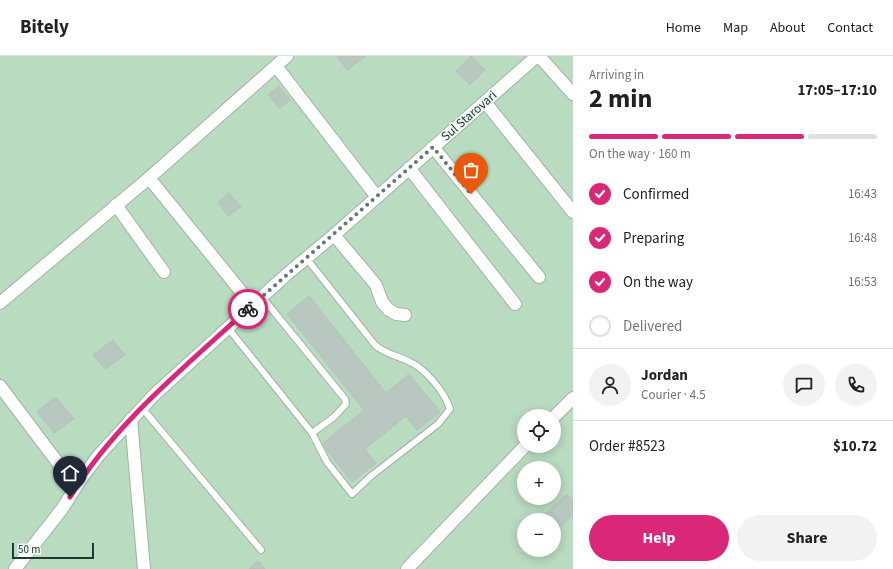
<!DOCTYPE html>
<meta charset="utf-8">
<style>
body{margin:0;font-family:"Source Sans 3",sans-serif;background:#f2f2f2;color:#202124;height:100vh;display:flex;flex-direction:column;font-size:15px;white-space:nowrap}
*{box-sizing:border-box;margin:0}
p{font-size:13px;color:#757577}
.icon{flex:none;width:22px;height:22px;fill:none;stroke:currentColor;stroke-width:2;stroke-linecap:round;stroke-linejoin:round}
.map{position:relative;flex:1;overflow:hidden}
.drawer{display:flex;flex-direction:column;background:#fff;width:320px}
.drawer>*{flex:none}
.tools{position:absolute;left:517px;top:353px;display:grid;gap:8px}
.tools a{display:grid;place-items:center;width:44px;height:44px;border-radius:50%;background:#fff;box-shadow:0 2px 10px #0003;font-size:20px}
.scale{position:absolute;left:12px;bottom:10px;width:82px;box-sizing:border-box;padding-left:4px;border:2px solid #213931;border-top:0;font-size:11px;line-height:14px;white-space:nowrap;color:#213931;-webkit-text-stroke:3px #f0f7f3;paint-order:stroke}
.pin{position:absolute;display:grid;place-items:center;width:34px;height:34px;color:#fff;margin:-41px -17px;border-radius:50% 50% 50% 0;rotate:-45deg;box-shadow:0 0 4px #0007}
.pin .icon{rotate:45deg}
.courier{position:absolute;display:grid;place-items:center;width:40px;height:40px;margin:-20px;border:3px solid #db2777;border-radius:50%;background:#fff;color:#222;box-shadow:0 1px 5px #0007}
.head em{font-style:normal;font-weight:700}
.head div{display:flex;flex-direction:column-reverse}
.head{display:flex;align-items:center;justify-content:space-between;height:68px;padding:0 16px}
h1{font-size:26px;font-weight:700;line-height:30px}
.bar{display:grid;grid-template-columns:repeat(4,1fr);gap:6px 4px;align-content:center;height:48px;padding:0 16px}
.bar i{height:5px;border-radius:3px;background:#e0e0e0}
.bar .selected{background:#db2777}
.bar p{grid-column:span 4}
.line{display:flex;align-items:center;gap:10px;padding:0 16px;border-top:1px solid #e0e0e0}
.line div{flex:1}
.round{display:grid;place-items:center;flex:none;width:42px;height:42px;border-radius:21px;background:#f2f2f2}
ol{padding:0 16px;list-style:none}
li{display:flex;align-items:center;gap:12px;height:44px}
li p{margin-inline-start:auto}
li .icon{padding:4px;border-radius:50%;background:#db2777;color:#fff;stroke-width:4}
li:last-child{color:#757577}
li i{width:22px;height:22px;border:2px solid #e0e0e0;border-radius:50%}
.cta{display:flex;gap:8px;margin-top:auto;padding:8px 16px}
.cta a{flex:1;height:46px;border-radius:24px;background:#db2777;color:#fff;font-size:16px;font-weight:700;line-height:46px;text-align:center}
.cta a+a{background:#f2f2f2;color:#202124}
header{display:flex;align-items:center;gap:24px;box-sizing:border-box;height:56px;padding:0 20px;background:#fff;border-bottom:1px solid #e0e0e0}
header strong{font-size:19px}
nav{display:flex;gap:22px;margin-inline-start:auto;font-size:14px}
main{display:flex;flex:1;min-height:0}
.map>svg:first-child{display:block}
.green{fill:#b9dbc0;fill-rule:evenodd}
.building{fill:#b8c8c0;stroke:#b2c3bb}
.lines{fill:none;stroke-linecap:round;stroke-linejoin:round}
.service-casing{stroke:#a3b1ab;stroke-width:8}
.minor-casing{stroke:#a3b1ab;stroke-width:14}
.tertiary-casing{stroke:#a3b1ab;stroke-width:14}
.secondary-casing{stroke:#9fb5ac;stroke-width:14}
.service{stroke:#fff;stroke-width:6}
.minor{stroke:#fff;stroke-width:12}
.tertiary{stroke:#fff;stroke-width:12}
.secondary{stroke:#fff;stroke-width:12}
.done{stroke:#647770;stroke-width:4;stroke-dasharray:0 7.2}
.route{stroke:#db2777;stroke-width:5}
.labels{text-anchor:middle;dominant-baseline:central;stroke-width:3.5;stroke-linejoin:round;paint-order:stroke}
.street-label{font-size:13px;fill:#213931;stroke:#f0f7f3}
</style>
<header>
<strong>Bitely</strong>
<nav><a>Home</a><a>Map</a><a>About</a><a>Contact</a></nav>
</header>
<main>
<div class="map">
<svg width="573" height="513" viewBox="0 0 573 513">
<rect width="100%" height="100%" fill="#e0eae5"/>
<path class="green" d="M0,0H573V513H0ZM524,360H554V390H524ZM524,412H554V442H524ZM524,464H554V494H524Z"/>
<g class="building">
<polygon points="337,0 366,0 347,14"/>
<polygon points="471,0 485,14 470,29 456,15"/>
<polygon points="279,30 291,44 279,52 268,39"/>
<polygon points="229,137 241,151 228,160 218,146"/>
<polygon points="309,240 386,337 409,318 440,356 417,374 406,360 365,393 376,407 352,426 322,388 364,354 287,258"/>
<polygon points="113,284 125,299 105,313 93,299"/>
<polygon points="56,341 74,363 54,377 37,355"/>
<polygon points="567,438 573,445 573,459 554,477 554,464 539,464"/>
<polygon points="258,505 265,513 249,513"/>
</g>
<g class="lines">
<g class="service-casing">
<g id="service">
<polyline points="262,241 345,343 346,348 334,361 312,377"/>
<path d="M228,272L312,377L327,406L352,438L371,420L438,368L450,353C444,335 425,312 408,305C396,299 385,298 375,289L307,203"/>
<polyline points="142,352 261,494"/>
</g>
</g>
<g class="minor-casing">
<g id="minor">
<polyline points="539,0 573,38"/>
<polyline points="276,10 377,141"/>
<polyline points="485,46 573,156"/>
<polyline points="433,91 539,221"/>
<polyline points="409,112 515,248"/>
<polyline points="149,122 252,249"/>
<polyline points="116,149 164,216"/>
<polyline points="334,179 376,229 382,246 389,254 396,258 405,259"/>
<polyline points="0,247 149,122 287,0"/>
<polyline points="0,330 67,419 77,428"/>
<polyline points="554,361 573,342"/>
<polyline points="407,513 525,390"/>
</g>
</g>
<g class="tertiary-casing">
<polyline id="tertiary" points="131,363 144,513"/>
</g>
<g class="secondary-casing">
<polyline id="secondary" points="15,513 62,453 81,423 99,399 153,340 286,219 334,179 537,0"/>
</g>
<use href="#service" class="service"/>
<use href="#minor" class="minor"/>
<use href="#tertiary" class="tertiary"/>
<use href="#secondary" class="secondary"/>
</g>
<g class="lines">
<polyline class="done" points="248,253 433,91 471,138"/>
<path class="route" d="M70,441C115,367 185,311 248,253"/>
</g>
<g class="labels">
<g class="street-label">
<text transform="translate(469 60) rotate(-41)">Sul Starovari</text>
</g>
</g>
</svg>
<div class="tools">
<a><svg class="icon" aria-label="locate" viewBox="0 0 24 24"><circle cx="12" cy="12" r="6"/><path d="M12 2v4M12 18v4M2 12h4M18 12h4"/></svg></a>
<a>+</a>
<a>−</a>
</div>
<div class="scale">50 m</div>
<div class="pin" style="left:471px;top:138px;background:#ea580c"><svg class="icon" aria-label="bag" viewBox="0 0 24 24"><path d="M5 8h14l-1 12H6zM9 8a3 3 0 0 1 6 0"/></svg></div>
<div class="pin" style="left:70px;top:441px;background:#1f2937"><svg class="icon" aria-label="home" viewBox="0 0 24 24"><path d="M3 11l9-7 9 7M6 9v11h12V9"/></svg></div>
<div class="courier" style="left:248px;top:253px"><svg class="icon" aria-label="bike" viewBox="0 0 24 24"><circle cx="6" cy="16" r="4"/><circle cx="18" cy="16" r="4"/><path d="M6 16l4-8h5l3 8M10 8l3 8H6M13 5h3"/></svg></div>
</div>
<section class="drawer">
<div class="head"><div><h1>2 min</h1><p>Arriving in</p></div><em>17:05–17:10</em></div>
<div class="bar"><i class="selected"></i><i class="selected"></i><i class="selected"></i><i></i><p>On the way · 160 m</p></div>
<ol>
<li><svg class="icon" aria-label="check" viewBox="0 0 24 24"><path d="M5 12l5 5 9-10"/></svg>Confirmed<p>16:43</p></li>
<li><svg class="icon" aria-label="check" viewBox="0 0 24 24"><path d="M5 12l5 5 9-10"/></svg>Preparing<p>16:48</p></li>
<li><svg class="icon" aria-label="check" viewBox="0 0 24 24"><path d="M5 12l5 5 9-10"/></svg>On the way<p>16:53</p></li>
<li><i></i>Delivered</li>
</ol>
<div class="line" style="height:72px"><a class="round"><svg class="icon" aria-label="person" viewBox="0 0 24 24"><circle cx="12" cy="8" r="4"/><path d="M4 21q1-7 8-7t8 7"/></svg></a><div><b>Jordan</b><p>Courier · 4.5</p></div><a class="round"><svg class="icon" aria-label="chat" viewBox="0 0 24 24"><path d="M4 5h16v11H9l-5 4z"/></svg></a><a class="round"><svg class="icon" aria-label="phone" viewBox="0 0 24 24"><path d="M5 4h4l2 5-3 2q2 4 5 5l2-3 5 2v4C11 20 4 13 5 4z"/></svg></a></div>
<div class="line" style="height:52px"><div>Order #8523</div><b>$10.72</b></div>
<div class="cta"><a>Help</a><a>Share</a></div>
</section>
</main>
